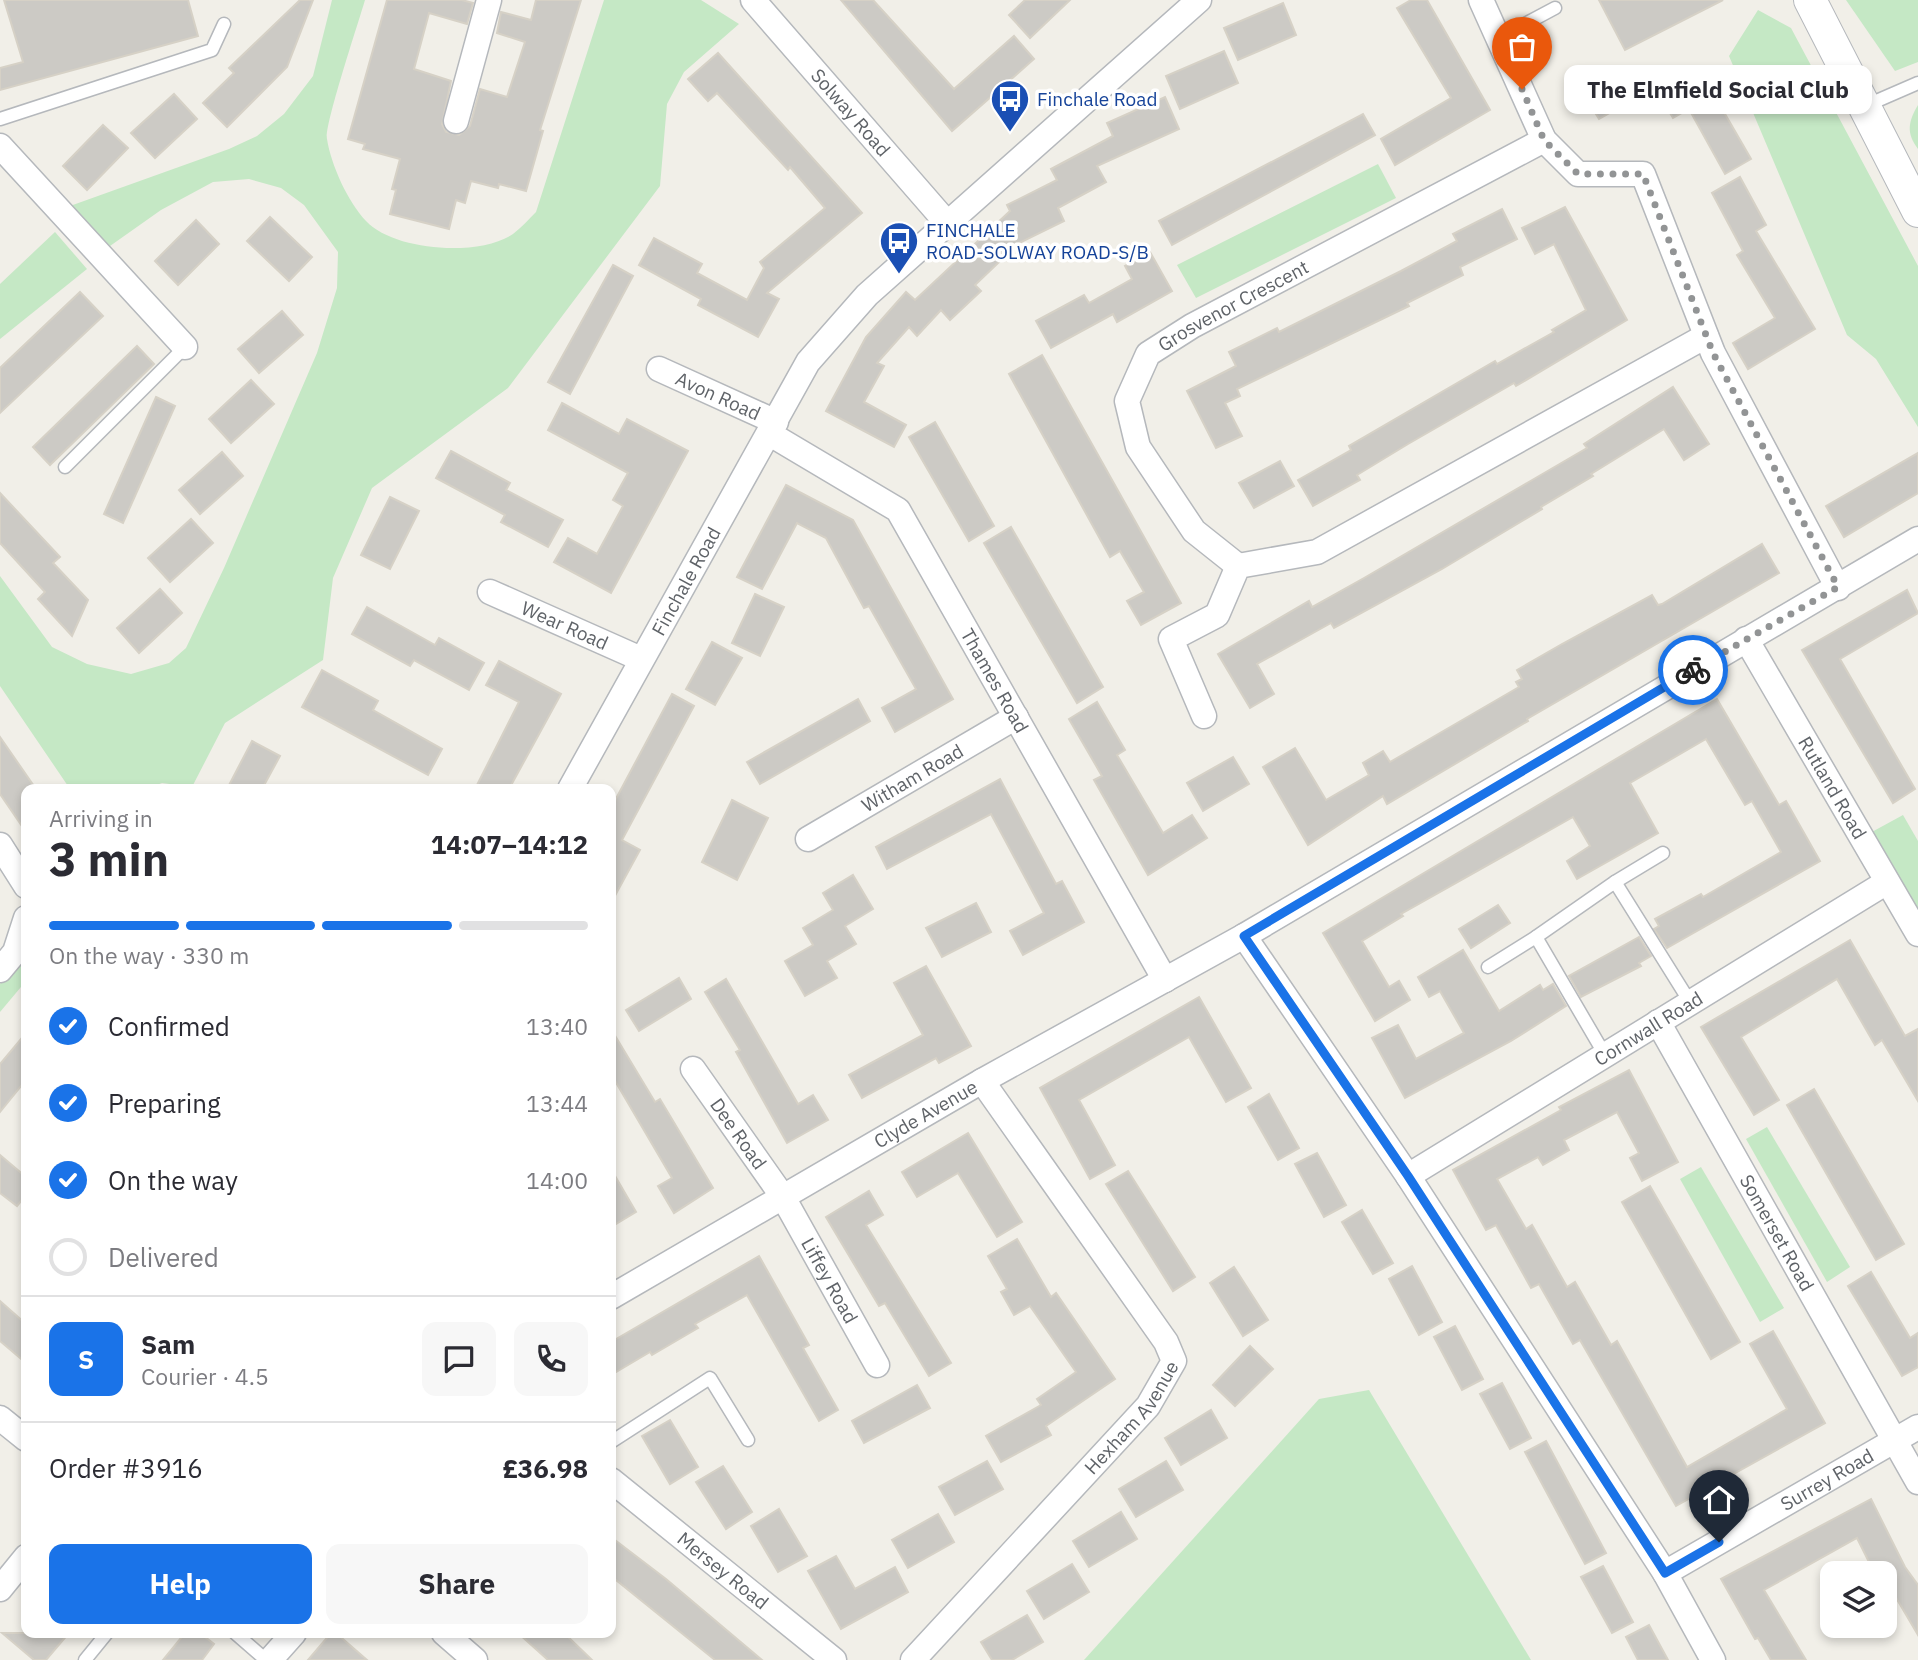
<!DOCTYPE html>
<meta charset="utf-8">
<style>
body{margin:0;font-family:"IBM Plex Sans",sans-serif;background:#f7f7f7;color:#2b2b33;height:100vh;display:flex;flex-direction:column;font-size:26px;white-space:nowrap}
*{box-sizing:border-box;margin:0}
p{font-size:23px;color:#7c7c81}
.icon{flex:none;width:38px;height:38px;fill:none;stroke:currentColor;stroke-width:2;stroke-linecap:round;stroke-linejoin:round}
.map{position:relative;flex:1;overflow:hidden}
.details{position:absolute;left:21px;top:784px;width:595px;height:854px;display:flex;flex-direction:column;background:#fff;border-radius:14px;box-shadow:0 4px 10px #0003}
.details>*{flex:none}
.fabs{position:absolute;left:1820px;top:1561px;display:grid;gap:14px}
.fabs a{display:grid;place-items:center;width:77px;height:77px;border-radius:14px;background:#fff;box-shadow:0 4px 10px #0003;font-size:35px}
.pin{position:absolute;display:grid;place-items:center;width:60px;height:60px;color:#fff;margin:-72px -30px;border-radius:50% 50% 50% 0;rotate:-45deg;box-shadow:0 0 7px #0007}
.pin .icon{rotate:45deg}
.courier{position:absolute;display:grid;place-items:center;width:70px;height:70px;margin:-35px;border:5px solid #1a73e8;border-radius:50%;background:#fff;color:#222;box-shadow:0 2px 9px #0007}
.bubble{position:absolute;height:49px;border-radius:14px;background:#fff;box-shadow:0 4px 10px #0003;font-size:23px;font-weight:700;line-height:49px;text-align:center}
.overview em{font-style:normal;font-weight:700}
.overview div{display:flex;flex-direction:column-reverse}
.overview{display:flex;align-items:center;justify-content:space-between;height:119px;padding:0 28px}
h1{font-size:46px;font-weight:700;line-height:52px}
.bar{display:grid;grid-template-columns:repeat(4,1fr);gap:10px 7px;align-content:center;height:84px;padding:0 28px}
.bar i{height:9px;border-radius:5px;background:#e1e1e2}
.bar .active{background:#1a73e8}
.bar p{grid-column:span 4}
.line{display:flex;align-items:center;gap:18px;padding:0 28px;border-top:2px solid #e1e1e2}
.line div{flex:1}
.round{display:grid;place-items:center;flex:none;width:74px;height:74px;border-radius:14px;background:#f7f7f7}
ol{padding:0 28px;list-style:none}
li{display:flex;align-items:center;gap:21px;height:77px}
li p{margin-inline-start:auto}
li .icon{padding:7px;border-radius:50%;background:#1a73e8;color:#fff;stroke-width:4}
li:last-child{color:#7c7c81}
li i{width:38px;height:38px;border:4px solid #e1e1e2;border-radius:50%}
.action{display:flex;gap:14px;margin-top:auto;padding:14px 28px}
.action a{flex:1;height:80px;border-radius:14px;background:#1a73e8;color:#fff;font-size:28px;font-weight:700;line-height:80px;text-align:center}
.action a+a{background:#f7f7f7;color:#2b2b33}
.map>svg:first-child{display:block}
.green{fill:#c5e8c5}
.building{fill:#cccac5;stroke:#d6d1c6;stroke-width:2}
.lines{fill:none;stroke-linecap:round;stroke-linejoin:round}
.service-casing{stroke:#b5b8bc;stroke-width:15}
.minor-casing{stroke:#b5b8bc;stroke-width:27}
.tertiary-casing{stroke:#b5b8bc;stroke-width:34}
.service{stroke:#fff;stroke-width:12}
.minor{stroke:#fff;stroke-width:24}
.tertiary{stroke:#fff;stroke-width:32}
.done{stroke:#929495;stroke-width:7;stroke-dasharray:0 12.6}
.route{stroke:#1a73e8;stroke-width:9}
.labels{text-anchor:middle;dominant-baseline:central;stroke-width:7;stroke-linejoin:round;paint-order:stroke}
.transit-label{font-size:19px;fill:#164399;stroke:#fff;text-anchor:start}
.street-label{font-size:19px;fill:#5f6368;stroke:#fff}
</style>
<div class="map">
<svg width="1918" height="1660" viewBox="0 0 1918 1660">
<rect width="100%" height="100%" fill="#f1efe8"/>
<g class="green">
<path d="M332,0H365C359,21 324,126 327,139C331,165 348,202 366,221C394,251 479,257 513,234C521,228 529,219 536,212L604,0H701L739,24L684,72L667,104L660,186L508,388L372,488L333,578L323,660L225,723L192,787L162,783L146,789H70L0,686V576L52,647L87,664L131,674L169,663L186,648L224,568L317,353L337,288L338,252L304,205L281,188L249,179L213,182L161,210L110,246L70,206L229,149L257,136L284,114L313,76Z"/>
<polygon points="1846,0 1918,0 1918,62 1895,71"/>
<polygon points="1758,10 1791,28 1918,266 1918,427 1876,359 1847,335 1729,56"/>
<path d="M1918,105V149C1906,133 1908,122 1918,105Z"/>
<polygon points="1378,164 1396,198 1196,298 1177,265"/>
<polygon points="55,232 87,269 0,339 0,284"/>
<polygon points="1903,815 1918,841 1918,916 1870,833"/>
<polygon points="26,951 26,981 0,1012 0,984"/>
<polygon points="1767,1127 1850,1267 1827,1282 1746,1139"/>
<polygon points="1701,1167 1784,1308 1760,1322 1680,1179"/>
<polygon points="1369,1390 1531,1660 1084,1660 1319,1399"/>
</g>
<g class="building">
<polygon points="4,0 188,0 198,36 0,90 0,68 23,62"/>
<polygon points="300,0 313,0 287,67 227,127 203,103 234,73 229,68"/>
<polygon points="387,0 462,0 473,3 467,24 429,13 414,69 451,81 442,124 446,132 459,135 470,126 480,89 507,97 525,42 497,33 501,12 531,20 536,0 581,0 540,130 543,131 526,191 499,184 498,188 471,181 465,203 456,200 449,229 390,214 396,190 392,189 400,159 363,149 365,144 348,139"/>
<polygon points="841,0 873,0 954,89 1014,36 1034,59 952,131"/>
<polygon points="1025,0 1070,0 1030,38 1009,15"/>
<polygon points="1411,0 1427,0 1490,110 1395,165 1381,139 1451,98 1397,8"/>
<polygon points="1599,0 1723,0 1625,50"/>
<polygon points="1283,3 1296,35 1238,60 1224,28"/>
<polygon points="1224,51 1238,83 1180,109 1166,76"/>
<polygon points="718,53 862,213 767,293 779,299 758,337 698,305 701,299 639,265 654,238 702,264 697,273 747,300 764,268 760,262 825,208 790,167 788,170 717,93 708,101 688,79"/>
<polygon points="1699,69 1751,159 1725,174 1689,109 1673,118 1658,93"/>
<polygon points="1626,79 1636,98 1599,119 1588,101"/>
<polygon points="174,94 197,119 155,158 131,133"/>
<polygon points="1165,97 1179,129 1097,166 1106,182 1058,208 1064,221 1019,243 975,285 981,291 950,320 941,310 917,336 909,327 877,363 884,366 864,402 906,425 894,447 826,411 866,337 906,292 915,300 1010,211 1007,205 1057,180 1051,169 1113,136 1107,123"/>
<polygon points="1363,114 1375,135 1172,245 1159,221"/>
<polygon points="103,125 128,148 87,190 63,166"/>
<polygon points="1740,177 1766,225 1756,231 1815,329 1748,369 1733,343 1775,318 1737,255 1743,251 1712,193"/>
<polygon points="1565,207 1627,320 1516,386 1514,383 1408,444 1357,475 1360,480 1313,506 1298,480 1351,450 1349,446 1495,361 1497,364 1554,332 1552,330 1586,310 1554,244 1535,254 1522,228"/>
<polygon points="1502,209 1517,239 1460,267 1463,275 1407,303 1409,306 1237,389 1240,396 1225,403 1242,436 1216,448 1187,391 1236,366 1229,352 1277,328 1279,332 1401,271 1457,241 1453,234"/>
<polygon points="270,217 312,257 289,281 247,241"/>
<polygon points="196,220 219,244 178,285 155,261"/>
<polygon points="1150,252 1172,291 1117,322 1113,314 1051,348 1036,321 1084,295 1089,303 1132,279 1125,266"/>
<polygon points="613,265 633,276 570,394 548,382"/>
<polygon points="80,292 103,316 0,413 0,368"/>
<polygon points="282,311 303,335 259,373 238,349"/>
<polygon points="137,346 154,364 50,465 33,447"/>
<polygon points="1042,355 1181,603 1141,625 1127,601 1144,592 1120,551 1110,557 1009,374"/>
<polygon points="251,380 274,404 231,443 209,419"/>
<polygon points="1673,387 1709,444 1684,460 1664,429 1591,474 1593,476 1541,507 1542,509 1442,569 1334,628 1331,623 1257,664 1274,694 1250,708 1218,654 1309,601 1312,607 1364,578 1527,483 1587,448 1584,444"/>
<polygon points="156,397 175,406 123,523 104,514"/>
<polygon points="562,403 619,434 627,419 688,451 611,593 554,562 568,538 597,554 623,506 613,500 628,473 548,430"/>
<polygon points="935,422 994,526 969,541 909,437"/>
<polygon points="451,451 510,483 506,490 563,520 548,547 501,522 505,515 436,478"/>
<polygon points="222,452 243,476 200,514 179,490"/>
<polygon points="1918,453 1918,493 1844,537 1826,506"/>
<polygon points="1280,461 1294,486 1254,508 1239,483"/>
<polygon points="786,485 853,520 953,699 895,732 882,708 916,689 869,606 864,608 826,538 797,523 762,589 737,577"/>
<polygon points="0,493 60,557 53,563 88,600 72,636 38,599 45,592 0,543"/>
<polygon points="390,497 419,511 390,569 361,555"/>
<polygon points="191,519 213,543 170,582 148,558"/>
<polygon points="1011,527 1103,687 1077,703 984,543"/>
<polygon points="1762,544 1779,573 1527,719 1528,721 1387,804 1383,796 1308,845 1263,767 1295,748 1326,800 1369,775 1363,763 1383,751 1390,762 1519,687 1516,682 1522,679 1517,670 1562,644 1652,595 1658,605 1662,604"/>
<polygon points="160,589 182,613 139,653 117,628"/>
<polygon points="1907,590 1918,613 1840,659 1915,789 1893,803 1802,650"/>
<polygon points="755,594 784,607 760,656 732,643"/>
<polygon points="367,607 435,645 439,638 484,663 469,690 414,660 410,666 352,634"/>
<polygon points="712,642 742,658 715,705 686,689"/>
<polygon points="499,661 561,694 509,789 475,789 519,702 486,685"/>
<polygon points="322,670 378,701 373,710 442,749 428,775 302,707"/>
<polygon points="672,694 694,706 622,840 640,850 611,903 611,808"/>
<polygon points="858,699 870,721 760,784 747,762"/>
<polygon points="1717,699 1779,805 1786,801 1820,861 1667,948 1654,929 1659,926 1655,919 1701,894 1703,897 1781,852 1752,801 1745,805 1706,739 1630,783 1658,833 1577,879 1567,861 1590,846 1573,817 1401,914 1403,916 1362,941 1389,987 1399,981 1410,1000 1375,1021 1323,933"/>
<polygon points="1097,702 1125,750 1117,755 1163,833 1192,815 1207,838 1148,875 1094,780 1102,776 1069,719"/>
<polygon points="0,737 36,789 26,789 26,832 0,794"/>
<polygon points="252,741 280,756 262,789 227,789"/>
<polygon points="1233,757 1249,784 1203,811 1187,783"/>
<polygon points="1000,779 1056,884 1062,881 1084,922 1023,955 1010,931 1044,913 991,814 887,869 876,847"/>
<polygon points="732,800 768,818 737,880 702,862"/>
<polygon points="853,875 873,909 845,926 856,944 827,961 837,978 805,996 785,961 813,945 803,928 833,910 823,893"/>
<polygon points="976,903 991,932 942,957 926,928"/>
<polygon points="1498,905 1510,923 1471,948 1459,929"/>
<polygon points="1639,937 1651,956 1639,963 1641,966 1581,997 1569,976"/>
<polygon points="1850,940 1905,1036 1918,1029 1918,1101 1882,1040 1875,1045 1837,979 1741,1037 1779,1100 1754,1115 1701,1027"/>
<polygon points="1463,950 1499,1011 1540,985 1543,990 1553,984 1566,1006 1511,1041 1405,1098 1372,1038 1398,1025 1416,1059 1464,1033 1440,991 1429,997 1418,977"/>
<polygon points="926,966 971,1046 939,1063 936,1058 862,1098 849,1075 923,1035 894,983"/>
<polygon points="679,978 691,999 639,1031 626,1010"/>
<polygon points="726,979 798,1104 813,1095 828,1120 787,1143 736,1052 740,1050 705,992"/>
<polygon points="1199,997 1251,1088 1226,1102 1189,1037 1079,1100 1115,1165 1090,1179 1040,1088"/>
<polygon points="611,1029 655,1102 660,1099 713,1188 674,1213 658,1186 672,1178 611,1074"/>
<polygon points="26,1033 26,1080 0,1112 0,1064"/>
<polygon points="1629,1070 1678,1162 1642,1181 1630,1158 1639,1153 1617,1112 1564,1140 1569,1150 1543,1165 1538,1157 1497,1179 1526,1229 1532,1225 1567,1287 1575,1282 1611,1345 1617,1341 1687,1467 1787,1409 1750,1344 1773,1331 1825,1423 1676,1506 1580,1340 1573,1344 1539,1284 1531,1288 1496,1225 1486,1230 1453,1170 1561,1110 1559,1107"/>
<polygon points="1814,1089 1904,1244 1876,1260 1787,1105"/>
<polygon points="1269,1094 1299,1148 1278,1160 1248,1107"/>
<polygon points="968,1133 1022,1222 997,1237 958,1173 917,1197 902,1172"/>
<polygon points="1317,1153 1346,1205 1324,1217 1295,1164"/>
<polygon points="0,1155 26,1177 26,1195 17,1206 0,1193"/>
<polygon points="611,1169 636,1212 611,1227"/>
<polygon points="1128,1171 1195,1277 1173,1291 1106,1184"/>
<polygon points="1650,1186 1740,1342 1711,1359 1622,1202"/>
<polygon points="869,1191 883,1215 866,1225 951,1363 929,1376 885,1303 879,1306 826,1217"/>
<polygon points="1362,1210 1393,1263 1373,1274 1342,1222"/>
<polygon points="1017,1239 1051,1297 1056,1293 1115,1379 1046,1426 1051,1435 1001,1462 986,1436 1041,1405 1037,1399 1076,1372 1030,1306 1014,1315 1001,1292 1007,1289 988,1256"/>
<polygon points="759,1256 809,1345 803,1348 838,1410 819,1421 747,1295 695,1324 698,1328 652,1355 650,1352 611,1375 611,1342"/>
<polygon points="1412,1266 1442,1322 1419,1335 1389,1279"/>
<polygon points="1234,1267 1268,1320 1243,1336 1210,1283"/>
<polygon points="1871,1272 1910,1338 1918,1333 1918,1367 1902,1376 1848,1286"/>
<polygon points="0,1301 26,1324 26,1363 0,1341"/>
<polygon points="1455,1326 1483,1379 1462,1390 1434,1337"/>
<polygon points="1250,1346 1273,1369 1235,1406 1213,1385"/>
<polygon points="1502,1383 1531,1438 1510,1449 1480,1394"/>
<polygon points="917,1385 930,1408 864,1443 852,1421"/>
<polygon points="1211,1410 1227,1438 1181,1465 1165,1438"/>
<polygon points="670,1420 698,1467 670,1484 642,1436"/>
<polygon points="1546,1441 1606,1553 1585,1564 1525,1452"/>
<polygon points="987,1461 1003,1489 955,1515 939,1487"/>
<polygon points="1166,1461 1183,1490 1136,1517 1119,1489"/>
<polygon points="723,1466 752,1512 726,1529 696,1482"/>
<polygon points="1871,1499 1905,1567 1918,1585 1918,1635 1885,1579 1885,1573 1879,1569 1874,1572 1857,1538 1764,1590 1806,1660 1771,1660 1758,1638 1755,1639 1721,1579"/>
<polygon points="779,1509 807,1556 778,1572 751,1526"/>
<polygon points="1121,1512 1137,1539 1089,1567 1073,1541"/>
<polygon points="938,1514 954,1542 908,1568 892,1540"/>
<polygon points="611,1537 666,1579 762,1660 715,1660 611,1576"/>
<polygon points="836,1556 855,1589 895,1567 908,1592 841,1629 808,1571"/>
<polygon points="1072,1564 1089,1592 1044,1619 1027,1591"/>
<polygon points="1603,1566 1633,1622 1612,1633 1581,1577"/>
<polygon points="1027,1615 1043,1642 1012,1660 992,1660 981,1642"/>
<polygon points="1649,1625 1668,1660 1638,1660 1626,1637"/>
<polygon points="2,1633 69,1633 46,1660 34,1660"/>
<polygon points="185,1633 200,1633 214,1644 202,1660 163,1660"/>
<polygon points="331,1633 336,1633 367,1660 308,1660"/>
<polygon points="518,1633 564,1633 592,1660 548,1660"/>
</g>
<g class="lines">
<g class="service-casing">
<g id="service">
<polyline points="1499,38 1555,8"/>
<polyline points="1865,106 1918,83"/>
<polyline points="0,119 212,50 224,24"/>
<polyline points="65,467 185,347"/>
<polyline points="1615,882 1663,853"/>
<polyline points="1488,967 1536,937"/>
<polyline points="1605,1055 1536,937 1615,882 1690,1002"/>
<polyline points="611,1442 710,1378 748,1440"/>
<polyline points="235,1633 266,1660"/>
<polyline points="85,1660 107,1633"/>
</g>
</g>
<g class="minor-casing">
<g id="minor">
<path id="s1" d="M753,0L947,223"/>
<polyline points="1481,0 1544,140 1578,174 1643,174 1713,353 1838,588"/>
<polyline points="456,121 489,0"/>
<polyline points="0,146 185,347"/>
<path id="s2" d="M659,369L776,422"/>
<path id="s3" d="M770,434L898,510L1165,980"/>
<path id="s4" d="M1238,566L1194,531L1138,447L1127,401L1148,354L1192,326L1544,140"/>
<path id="s5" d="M490,592L641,659"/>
<path id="s6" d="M1746,639L1918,934"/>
<polyline points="1204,716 1171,639 1217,615 1238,566 1317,552 1706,336"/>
<path id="s7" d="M570,789L808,362L867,295L1199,0"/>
<path id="s8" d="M808,839L1016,717"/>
<polyline points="0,845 26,886"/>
<polyline points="1244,936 1408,1176 1665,1573 1713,1660"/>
<polyline points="0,970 15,952 26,918"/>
<path id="s9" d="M1658,1022L1918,1482"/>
<path id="s10" d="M693,1069L783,1197L877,1365"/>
<path id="s11" d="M1408,1176L1887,882"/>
<path id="s12" d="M611,1297L982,1081L1244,936L1918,539"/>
<polyline points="0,1418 26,1439"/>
<path id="s13" d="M611,1480L834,1660"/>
<path id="s14" d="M1665,1573L1918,1427"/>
<polyline points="0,1589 26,1557"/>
<polyline points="444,1633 475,1660"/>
<polyline points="270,1660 294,1633"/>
<path id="s15" d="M913,1660L1148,1406L1174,1361L1166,1342L982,1081"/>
</g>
</g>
<g class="tertiary-casing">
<polyline id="tertiary" points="1810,0 1918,211"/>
</g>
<use href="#service" class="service"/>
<use href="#minor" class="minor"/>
<use href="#tertiary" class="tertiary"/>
</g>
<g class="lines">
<polyline class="done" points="1522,89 1544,140 1578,174 1643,174 1713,353 1838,587 1693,670"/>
<polyline class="route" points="1693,670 1244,936 1408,1176 1665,1573 1719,1542"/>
</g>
<defs>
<g id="bus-pin" transform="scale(2.0125)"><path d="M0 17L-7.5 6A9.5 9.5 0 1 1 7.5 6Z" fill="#1a4fb4" stroke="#fff"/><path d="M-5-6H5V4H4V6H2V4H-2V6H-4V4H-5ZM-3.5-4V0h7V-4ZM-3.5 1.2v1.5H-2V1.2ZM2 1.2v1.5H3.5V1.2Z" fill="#fff"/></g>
</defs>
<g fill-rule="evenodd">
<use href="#bus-pin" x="1010" y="99"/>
<use href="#bus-pin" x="899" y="241"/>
</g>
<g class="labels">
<g class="transit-label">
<text x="1037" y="99">Finchale Road</text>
<text x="926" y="230">FINCHALE<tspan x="926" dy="22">ROAD-SOLWAY ROAD-S/B</tspan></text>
</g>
<g class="street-label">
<text stroke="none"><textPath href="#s1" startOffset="149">Solway Road</textPath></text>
<text stroke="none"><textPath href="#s4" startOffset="354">Grosvenor Crescent</textPath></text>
<text stroke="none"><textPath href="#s2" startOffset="65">Avon Road</textPath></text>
<text stroke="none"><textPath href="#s7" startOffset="238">Finchale Road</textPath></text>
<text stroke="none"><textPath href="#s5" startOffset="82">Wear Road</textPath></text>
<text stroke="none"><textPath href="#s3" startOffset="345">Thames Road</textPath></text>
<text stroke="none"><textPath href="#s8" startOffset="121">Witham Road</textPath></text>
<text stroke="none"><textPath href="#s6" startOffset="172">Rutland Road</textPath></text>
<text stroke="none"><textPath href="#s11" startOffset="282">Cornwall Road</textPath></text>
<text stroke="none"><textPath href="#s12" startOffset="364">Clyde Avenue</textPath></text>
<text stroke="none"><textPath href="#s10" startOffset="79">Dee Road</textPath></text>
<text stroke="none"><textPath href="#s9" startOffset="242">Somerset Road</textPath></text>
<text stroke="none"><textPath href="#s10" startOffset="252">Liffey Road</textPath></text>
<text stroke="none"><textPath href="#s15" startOffset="327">Hexham Avenue</textPath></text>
<text stroke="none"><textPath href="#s14" startOffset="187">Surrey Road</textPath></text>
<text stroke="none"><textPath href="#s13" startOffset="144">Mersey Road</textPath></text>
</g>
</g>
</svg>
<div class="fabs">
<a><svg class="icon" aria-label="layers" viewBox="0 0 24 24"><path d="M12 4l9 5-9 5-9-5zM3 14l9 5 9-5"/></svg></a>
</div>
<div class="pin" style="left:1522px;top:89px;background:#ea580c"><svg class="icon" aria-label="bag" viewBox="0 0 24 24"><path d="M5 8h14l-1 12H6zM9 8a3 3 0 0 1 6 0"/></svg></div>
<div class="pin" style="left:1719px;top:1542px;background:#1f2937"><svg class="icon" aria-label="home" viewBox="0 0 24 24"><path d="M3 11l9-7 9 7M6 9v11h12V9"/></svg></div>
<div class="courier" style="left:1693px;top:670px"><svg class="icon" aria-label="bike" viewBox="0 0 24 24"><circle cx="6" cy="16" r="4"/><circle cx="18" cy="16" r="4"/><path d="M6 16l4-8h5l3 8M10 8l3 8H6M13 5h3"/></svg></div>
<div class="bubble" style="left:1564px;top:65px;width:308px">The Elmfield Social Club</div>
<section class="details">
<div class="overview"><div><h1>3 min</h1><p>Arriving in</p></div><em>14:07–14:12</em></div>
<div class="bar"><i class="active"></i><i class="active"></i><i class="active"></i><i></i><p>On the way · 330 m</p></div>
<ol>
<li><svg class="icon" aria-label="check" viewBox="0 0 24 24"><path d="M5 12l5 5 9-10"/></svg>Confirmed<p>13:40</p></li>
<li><svg class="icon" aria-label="check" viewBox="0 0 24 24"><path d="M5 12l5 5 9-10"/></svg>Preparing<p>13:44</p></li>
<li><svg class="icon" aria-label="check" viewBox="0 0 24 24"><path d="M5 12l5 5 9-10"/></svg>On the way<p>14:00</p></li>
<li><i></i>Delivered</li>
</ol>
<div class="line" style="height:126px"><b class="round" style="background:#1a73e8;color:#fff">S</b><div><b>Sam</b><p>Courier · 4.5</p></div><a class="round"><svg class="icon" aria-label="chat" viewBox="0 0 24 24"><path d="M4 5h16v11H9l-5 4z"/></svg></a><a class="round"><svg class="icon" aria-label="phone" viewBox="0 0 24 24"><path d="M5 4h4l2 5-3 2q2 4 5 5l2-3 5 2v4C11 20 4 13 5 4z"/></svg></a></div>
<div class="line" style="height:91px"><div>Order #3916</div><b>£36.98</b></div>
<div class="action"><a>Help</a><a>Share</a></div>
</section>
</div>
